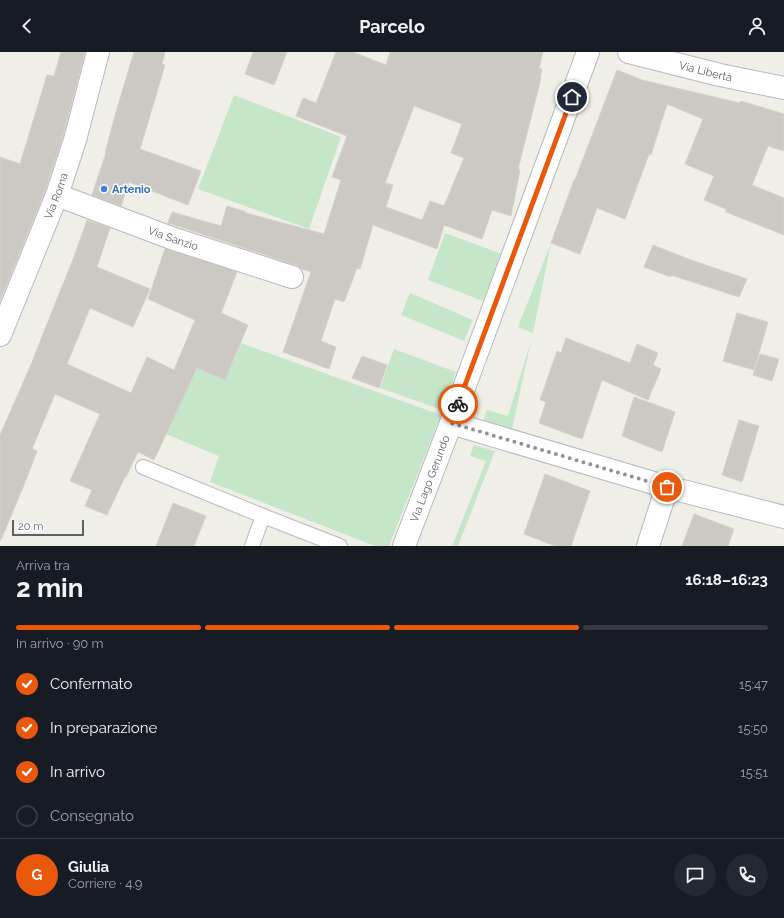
<!DOCTYPE html>
<html lang="it">
<meta charset="utf-8">
<style>
body{margin:0;font-family:Raleway,sans-serif;background:#242831;color:#f1f3f6;height:100vh;display:flex;flex-direction:column;font-size:15px;white-space:nowrap}
*{box-sizing:border-box;margin:0}
p{font-size:13px;color:#9ea1a6}
.icon{flex:none;width:22px;height:22px;fill:none;stroke:currentColor;stroke-width:2;stroke-linecap:round;stroke-linejoin:round}
.map{position:relative;height:494px;overflow:hidden}
.panel{display:flex;flex-direction:column;background:#171b24;flex:1}
.panel>*{flex:none}
.scale{position:absolute;left:12px;bottom:10px;width:72px;box-sizing:border-box;padding-left:4px;border:2px solid #5e6166;border-top:0;font-size:11px;line-height:14px;white-space:nowrap;color:#5e6166;-webkit-text-stroke:3px #fff;paint-order:stroke}
.pin{position:absolute;display:grid;place-items:center;width:34px;height:34px;color:#fff;margin:-17px;border:2px solid #fff;border-radius:50%;box-shadow:0 1px 4px #0007}
.courier{position:absolute;display:grid;place-items:center;width:40px;height:40px;margin:-20px;border:3px solid #ea580c;border-radius:50%;background:#fff;color:#222;box-shadow:0 1px 5px #0007}
.overview em{font-style:normal;font-weight:700}
.overview div{display:flex;flex-direction:column-reverse}
.overview{display:flex;align-items:center;justify-content:space-between;height:68px;padding:0 16px}
h1{font-size:26px;font-weight:700;line-height:30px}
.bar{display:grid;grid-template-columns:repeat(4,1fr);gap:6px 4px;align-content:center;height:48px;padding:0 16px}
.bar i{height:5px;border-radius:3px;background:#363941}
.bar .on{background:#ea580c}
.bar p{grid-column:span 4}
.line{display:flex;align-items:center;gap:10px;padding:0 16px;border-top:1px solid #363941}
.line div{flex:1}
.round{display:grid;place-items:center;flex:none;width:42px;height:42px;border-radius:21px;background:#242831}
ol{padding:0 16px;list-style:none}
li{display:flex;align-items:center;gap:12px;height:44px}
li p{margin-inline-start:auto}
li .icon{padding:4px;border-radius:50%;background:#ea580c;color:#fff;stroke-width:4}
li:last-child{color:#9ea1a6}
li i{width:22px;height:22px;border:2px solid #363941;border-radius:50%}
header{display:flex;justify-content:space-between;align-items:center;height:52px;padding:0 16px;background:#171b24;font-size:18px;font-weight:700}
.map>svg:first-child{display:block}
.green{fill:#c5e6c9}
.building{fill:#ccc9c4;stroke:#d4d2c5;fill-rule:evenodd}
.lines{fill:none;stroke-linecap:round;stroke-linejoin:round}
.lane-casing{stroke:#b7b8bd;stroke-width:16}
.street-casing{stroke:#b7b8bd;stroke-width:24}
.lane{stroke:#fff;stroke-width:14}
.street{stroke:#fff;stroke-width:22}
.done{stroke:#919393;stroke-width:4;stroke-dasharray:0 7.2}
.route{stroke:#ea580c;stroke-width:5}
.shop-dot{fill:#3f7fe0;stroke:#fff;stroke-width:1.5}
.labels{text-anchor:middle;dominant-baseline:central;stroke-width:3;stroke-linejoin:round;paint-order:stroke}
.street-label{font-size:11px;fill:#5e6166;stroke:#fff}
.shop-label{font-size:11px;font-weight:bold;fill:#366cbe;stroke:#fff;text-anchor:start}
</style>
<header><svg class="icon" aria-label="back" viewBox="0 0 24 24"><path d="M15 5l-7 7 7 7"/></svg>Parcelo<svg class="icon" aria-label="person" viewBox="0 0 24 24"><circle cx="12" cy="8" r="4"/><path d="M4 21q1-7 8-7t8 7"/></svg></header>
<div class="map">
<svg width="784" height="494" viewBox="0 0 784 494">
<rect width="100%" height="100%" fill="#f0efe7"/>
<g class="green">
<polygon points="234,43 341,85 309,177 198,137"/>
<polygon points="445,181 502,202 483,249 428,228"/>
<polygon points="551,191 533,281 518,275"/>
<polygon points="410,241 473,268 464,289 401,263"/>
<polygon points="531,289 512,377 483,369 487,358 508,364"/>
<polygon points="241,291 441,363 389,494 375,494 210,430 219,404 166,382 197,316 225,328"/>
<polygon points="394,297 456,320 442,358 380,336"/>
<polygon points="474,393 495,399 458,494 452,494 486,409 470,404"/>
</g>
<g class="building">
<polygon points="61,0 85,0 63,84 45,139 0,249 0,105 20,112 47,23 54,24"/>
<polygon points="134,0 165,0 162,12 165,13 140,97 201,119 188,153 129,130 121,154 92,143 106,101 105,101 116,60"/>
<polygon points="253,0 287,0 274,33 245,22"/>
<path d="M336,0H353L386,13L390,0H543L539,16L542,17L540,26H541L518,117L520,118L511,164L492,158L482,187L444,173L437,197L373,173L360,217L357,216L344,250L335,247L321,289L336,295L329,317L283,300L311,220L302,217L296,213L168,171L172,160L221,174L227,154L246,160V161L324,182L341,128L332,125L347,84L296,64L303,46L316,51ZM414,54L462,72L451,101L464,106L444,154L430,149L422,168L386,155L393,133L385,131Z"/>
<polygon points="617,18 642,28 740,51 741,49 784,62 784,99 768,94 752,133 784,146 784,183 726,160 726,157 704,148 714,124 685,112 703,67 667,52 651,103 649,102 625,167 597,156 580,202 551,191 574,128 575,128"/>
<polygon points="87,168 110,176 97,215 150,237 133,275 90,256 67,312 131,341 147,305 174,318 195,268 148,247 165,197 237,220 221,261 248,273 225,328 197,316 154,408 138,400 126,425 125,425 107,463 85,454 92,438 70,429 100,362 55,342 32,397 37,399 24,433 1,488 0,488 0,383 30,315 55,252 74,205"/>
<polygon points="653,193 691,208 747,227 739,245 671,223 671,225 644,215"/>
<polygon points="737,261 768,270 754,318 723,309"/>
<polygon points="566,286 630,311 637,292 658,301 653,313 661,317 648,348 602,328 582,387 539,371 546,350 540,348 557,299 561,301"/>
<polygon points="760,302 779,307 772,329 753,323"/>
<polygon points="362,304 387,313 379,336 352,326"/>
<polygon points="634,345 675,360 662,400 622,384"/>
<polygon points="739,368 759,374 742,430 722,423"/>
<polygon points="545,422 590,439 571,494 555,494 524,482"/>
<polygon points="173,451 206,464 194,494 156,494"/>
<polygon points="694,462 734,477 728,494 682,494"/>
</g>
<g class="lines">
<g class="lane-casing">
<g id="lane">
<polyline points="143,415 263,464"/>
<polyline points="252,494 263,464 340,494"/>
</g>
</g>
<g class="street-casing">
<g id="street">
<path id="s1" d="M629,0L720,23L784,36"/>
<path id="s2" d="M57,143L174,187L292,225"/>
<path id="s3" d="M0,283L57,143L75,88L98,0"/>
<polyline points="451,371 667,435 784,465"/>
<path id="s4" d="M404,494L451,371L588,0"/>
<polyline points="648,494 667,435"/>
</g>
</g>
<use href="#lane" class="lane"/>
<use href="#street" class="street"/>
</g>
<g class="lines">
<polyline class="done" points="458,352 451,371 667,435"/>
<polyline class="route" points="458,352 572,45"/>
</g>
<circle class="shop-dot" cx="104" cy="137" r="4"/>
<g class="labels">
<g class="street-label">
<text stroke="none"><textPath href="#s1" startOffset="79">Via Libertà</textPath></text>
<text stroke="none"><textPath href="#s3" startOffset="150">Via Roma</textPath></text>
<text stroke="none"><textPath href="#s2" startOffset="124">Via Sanzio</textPath></text>
<text stroke="none"><textPath href="#s4" startOffset="72">Via Lago Gerundo</textPath></text>
</g>
<g class="shop-label">
<text x="112" y="137">Artenio</text>
</g>
</g>
</svg>
<div class="scale">20 m</div>
<div class="pin" style="left:667px;top:435px;background:#ea580c"><svg class="icon" aria-label="bag" viewBox="0 0 24 24"><path d="M5 8h14l-1 12H6zM9 8a3 3 0 0 1 6 0"/></svg></div>
<div class="pin" style="left:572px;top:45px;background:#1f2937"><svg class="icon" aria-label="home" viewBox="0 0 24 24"><path d="M3 11l9-7 9 7M6 9v11h12V9"/></svg></div>
<div class="courier" style="left:458px;top:352px"><svg class="icon" aria-label="bike" viewBox="0 0 24 24"><circle cx="6" cy="16" r="4"/><circle cx="18" cy="16" r="4"/><path d="M6 16l4-8h5l3 8M10 8l3 8H6M13 5h3"/></svg></div>
</div>
<section class="panel">
<div class="overview"><div><h1>2 min</h1><p>Arriva tra</p></div><em>16:18–16:23</em></div>
<div class="bar"><i class="on"></i><i class="on"></i><i class="on"></i><i></i><p>In arrivo · 90 m</p></div>
<ol>
<li><svg class="icon" aria-label="check" viewBox="0 0 24 24"><path d="M5 12l5 5 9-10"/></svg>Confermato<p>15:47</p></li>
<li><svg class="icon" aria-label="check" viewBox="0 0 24 24"><path d="M5 12l5 5 9-10"/></svg>In preparazione<p>15:50</p></li>
<li><svg class="icon" aria-label="check" viewBox="0 0 24 24"><path d="M5 12l5 5 9-10"/></svg>In arrivo<p>15:51</p></li>
<li><i></i>Consegnato</li>
</ol>
<div class="line" style="height:72px"><b class="round" style="background:#ea580c;color:#fff">G</b><div><b>Giulia</b><p>Corriere · 4.9</p></div><a class="round"><svg class="icon" aria-label="chat" viewBox="0 0 24 24"><path d="M4 5h16v11H9l-5 4z"/></svg></a><a class="round"><svg class="icon" aria-label="phone" viewBox="0 0 24 24"><path d="M5 4h4l2 5-3 2q2 4 5 5l2-3 5 2v4C11 20 4 13 5 4z"/></svg></a></div>
</section>
